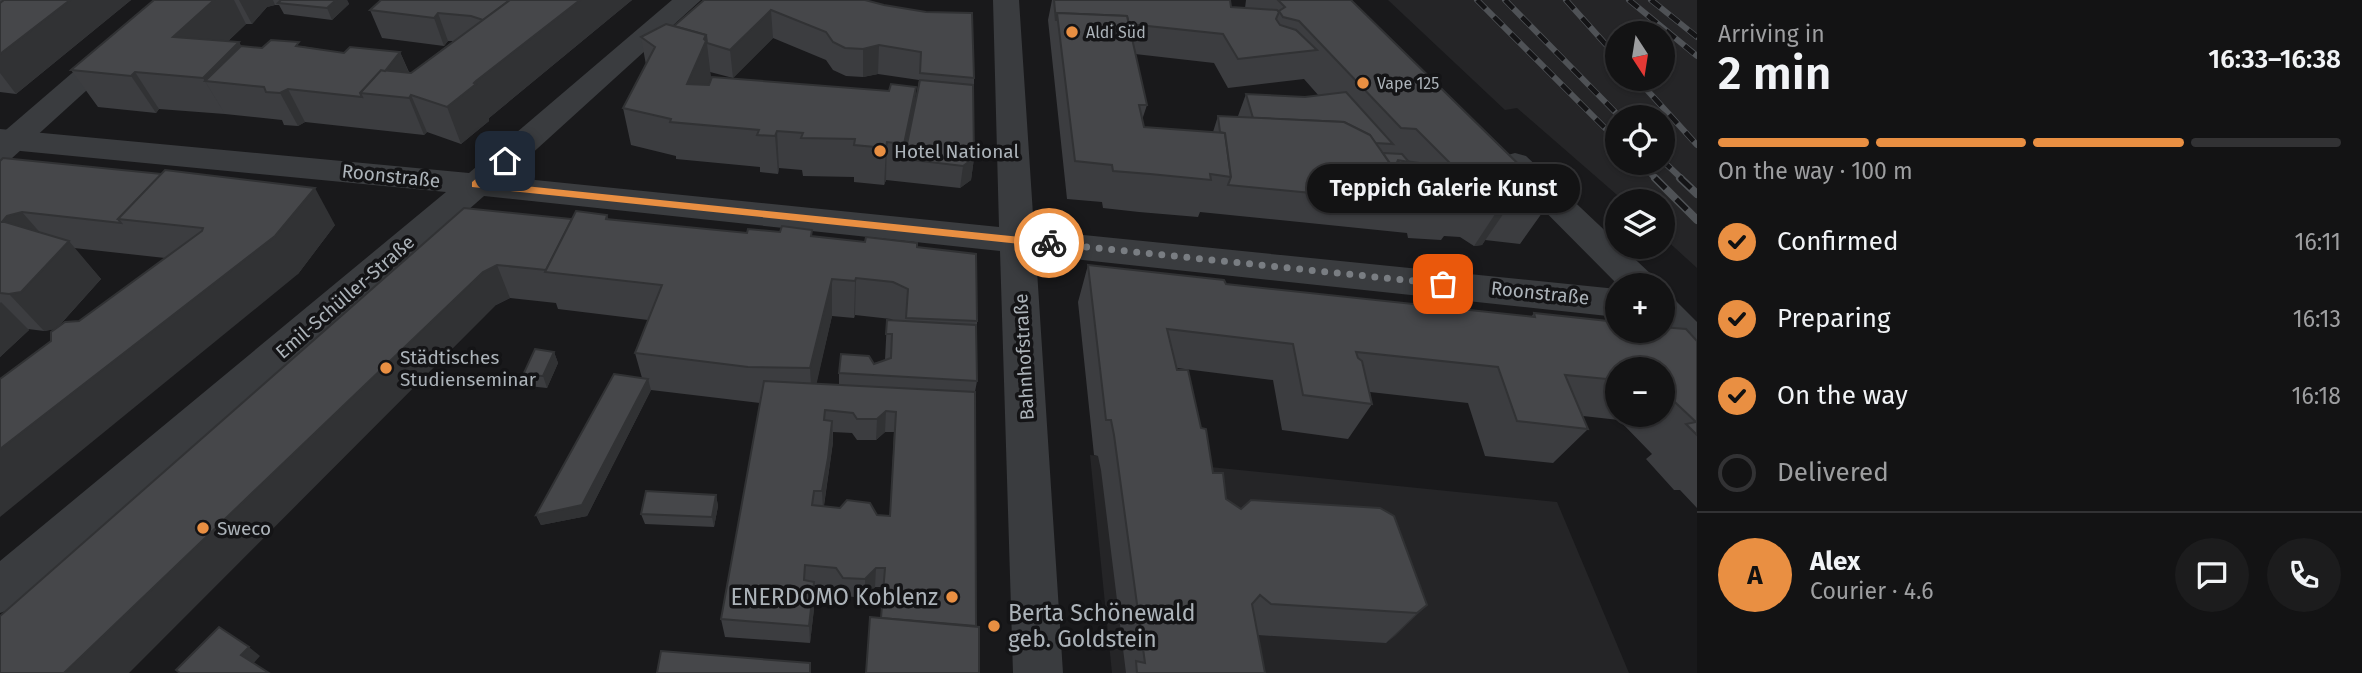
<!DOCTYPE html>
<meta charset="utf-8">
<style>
body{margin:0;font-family:"Fira Sans",sans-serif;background:#1c1c1d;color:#f1f3f6;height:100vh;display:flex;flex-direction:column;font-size:26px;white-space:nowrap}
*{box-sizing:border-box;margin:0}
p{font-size:23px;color:#9d9ea0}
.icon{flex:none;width:38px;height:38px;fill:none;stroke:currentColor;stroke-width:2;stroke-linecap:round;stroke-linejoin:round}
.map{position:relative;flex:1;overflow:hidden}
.side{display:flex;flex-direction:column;background:#131314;width:665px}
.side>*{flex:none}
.needle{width:46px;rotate:168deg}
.fabs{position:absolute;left:1605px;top:21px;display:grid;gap:14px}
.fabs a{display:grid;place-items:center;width:70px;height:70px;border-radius:50%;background:#131314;box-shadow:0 2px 5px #0004,0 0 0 2px #323234;font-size:35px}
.pin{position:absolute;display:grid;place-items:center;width:60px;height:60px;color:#fff;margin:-30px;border-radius:14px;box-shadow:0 4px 10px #0006}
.courier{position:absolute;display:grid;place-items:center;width:70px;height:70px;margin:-35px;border:5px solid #e98f42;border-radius:50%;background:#fff;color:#222;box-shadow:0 2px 9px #0007}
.bubble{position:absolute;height:49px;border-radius:24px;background:#131314;box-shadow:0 2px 5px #0004,0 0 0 2px #323234;font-size:23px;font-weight:600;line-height:49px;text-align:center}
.overview em{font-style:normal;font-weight:600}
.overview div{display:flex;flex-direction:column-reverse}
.overview{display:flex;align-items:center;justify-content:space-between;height:119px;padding:0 21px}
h1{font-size:46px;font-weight:600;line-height:52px}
.bar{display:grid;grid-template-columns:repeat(4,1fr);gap:10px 7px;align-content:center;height:84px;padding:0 21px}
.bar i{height:9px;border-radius:5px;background:#323234}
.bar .selected{background:#e98f42}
.bar p{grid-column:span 4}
.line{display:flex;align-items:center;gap:18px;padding:0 21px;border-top:2px solid #323234}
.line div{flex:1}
.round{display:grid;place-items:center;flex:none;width:74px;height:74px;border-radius:37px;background:#1c1c1d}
ol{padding:0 21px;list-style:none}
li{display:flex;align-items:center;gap:21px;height:77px}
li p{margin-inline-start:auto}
li .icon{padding:7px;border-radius:50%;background:#e98f42;color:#111;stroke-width:4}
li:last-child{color:#9d9ea0}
li i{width:38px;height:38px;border:4px solid #323234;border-radius:50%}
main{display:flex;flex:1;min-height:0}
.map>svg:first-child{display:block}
.built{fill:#252527;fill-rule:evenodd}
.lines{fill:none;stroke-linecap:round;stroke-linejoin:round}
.minor{fill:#3a3c3f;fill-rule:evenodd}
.tertiary{fill:#3a3c3f;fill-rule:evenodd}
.rail-far1-casing{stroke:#4f5256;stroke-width:6}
.rail-casing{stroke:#4f5256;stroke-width:8}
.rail-far1{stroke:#141416;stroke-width:4.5;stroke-dasharray:12;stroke-linecap:butt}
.rail{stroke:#141416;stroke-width:5;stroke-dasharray:15;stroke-linecap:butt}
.wall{fill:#3c3d40;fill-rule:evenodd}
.shaded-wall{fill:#313234}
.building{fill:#46474a;stroke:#313234;stroke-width:2;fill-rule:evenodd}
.route{fill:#e98f42}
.done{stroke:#797d82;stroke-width:7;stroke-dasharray:0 12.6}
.poi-dot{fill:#e98f42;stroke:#141416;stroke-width:2.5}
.labels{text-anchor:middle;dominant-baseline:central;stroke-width:7;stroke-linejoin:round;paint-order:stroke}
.far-poi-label{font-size:16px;fill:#acb3b9;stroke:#141416;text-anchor:start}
.poi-label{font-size:19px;fill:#acb3b9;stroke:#141416;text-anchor:start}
.street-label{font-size:19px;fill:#acb3b9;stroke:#141416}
.near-poi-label{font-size:23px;fill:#acb3b9;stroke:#141416;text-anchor:end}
</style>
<main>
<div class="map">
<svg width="1697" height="673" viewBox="0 0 1697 673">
<rect width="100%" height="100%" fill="#19191b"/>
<g class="built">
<path d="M1388,0H1697V268L1663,237L1662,201H1624L1517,108L1505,110ZM1617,33H1662V79H1617ZM1617,117H1662V163H1617Z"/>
<polygon points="1090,455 1557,502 1629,673 1112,673"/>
</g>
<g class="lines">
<g class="minor">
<polygon points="672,0 701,0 506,177 999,227 993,0 1019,0 1034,230 1617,289 1617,317 1036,255 1063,673 1013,673 1000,251 484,196 17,607 0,613 0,561 446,192 0,149 0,129 469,173"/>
<polygon points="1515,153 1526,156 1617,242 1617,247 1622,247 1653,276 1658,285 1618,285 1504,170 1499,163 1504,156"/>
<polygon points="1662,296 1675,300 1697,322 1697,362 1683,357 1659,331 1662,331"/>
</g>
<polygon class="tertiary" points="157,0 186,0 11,159 0,162 0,135"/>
<g class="rail-far1-casing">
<g id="rail-far1">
<polyline points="1477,0 1617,140"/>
<polyline points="1505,0 1620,117"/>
<polyline points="1566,0 1617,57"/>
<polyline points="1629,0 1697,56"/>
<polyline points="1651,0 1697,37"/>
<polyline points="1637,79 1697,145"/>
<polyline points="1662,160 1682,179"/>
<polyline points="1640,163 1656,179"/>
</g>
</g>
<g class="rail-casing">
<g id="rail">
<polyline points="1655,178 1697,220"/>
<polyline points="1680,178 1697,194"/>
</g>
</g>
<use href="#rail-far1" class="rail-far1"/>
<use href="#rail" class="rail"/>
</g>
<g class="wall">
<polygon points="0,0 131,0 16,94 0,92"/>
<polygon points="154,0 347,0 349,4 332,20 284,14 279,5 275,5 267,7 252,24 246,24 228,41 239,42 241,46 262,48 301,46 344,53 400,52 409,72 411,73 453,41 448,41 444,46 382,38 370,10 632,0 489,118 489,121 461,144 427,132 424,135 305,122 298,126 284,125 282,120 225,114 159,109 156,113 98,107 71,70"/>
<path d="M704,0H865L974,78V158L971,180L960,188L886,180L884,185L854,182V177L803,176L802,170L779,168L778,174L760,172V167L676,159V156L631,145L623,108L646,65L641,37L674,26ZM773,38L826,60L833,70L846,76L863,77L878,74L919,80L915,102L916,87L889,91L708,85L711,78L710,72L733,78Z"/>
<path d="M1052,0H1230L1231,7L1245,8L1246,0H1351L1547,206L1520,244L1485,240L1482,245L1474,246L1460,237L1444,236L1441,240L1408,238L1407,233L1200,212L1198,217L1139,212L1103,208L1102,202L1067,199L1048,20ZM1135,54L1214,63L1228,88L1304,79L1319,96L1305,97L1246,94L1238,116V117L1218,116L1213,132L1144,127L1142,120L1147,105Z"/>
<path d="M0,161L335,225L298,274L51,341L55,329L44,331L28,329L29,330L0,357ZM74,248L165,258L79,321L58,327L101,279Z"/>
<path d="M464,208L572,219L607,215L608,219L747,233L812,230V236L917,247L977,321V381L975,392L881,618L883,587H875L865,598L843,596L836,587L814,585L815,600L810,643L725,637L721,619L760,403L651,390L587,516L541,525L536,515L642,378L635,353L648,320L558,309L556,303L510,298L496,305ZM855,315L891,319L895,321L887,320L885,360L839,373V385L816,384L832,316L854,318ZM833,432L852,433L857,440H876L885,432H894L890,516L877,515L840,508L824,506L833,442Z"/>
<path d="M1088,265L1226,284L1531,317L1534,313L1697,341V508L1680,490H1674L1646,459L1652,454L1619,420L1583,416L1588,429L1553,463L1485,456L1468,403L1370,392L1372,404L1348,439L1282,430L1273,380L1177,368L1201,428L1213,473L1226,499L1241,509L1427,605L1386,643L1258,635L1265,673H1126L1101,470L1098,456L1094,455L1078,302ZM1617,369H1662V415H1617Z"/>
<polygon points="554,352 558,363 547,388 528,386 523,375"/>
<polygon points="716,495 718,506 714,527 645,524 641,514"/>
</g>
<g class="shaded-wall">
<polygon points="70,0 131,0 16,94 0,73 0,54"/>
<polygon points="214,0 234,0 246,24 195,73 173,37"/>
<polygon points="239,0 273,0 275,5 267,7 252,24"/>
<polygon points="336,0 347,0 349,4 332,20 327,8"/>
<polygon points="580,0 632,0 489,118 489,121 461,144 447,107 474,83"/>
<polygon points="771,10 773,38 733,78 730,50"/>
<polygon points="438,13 448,41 444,46 434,18"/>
<polygon points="706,35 711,78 693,120 687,84"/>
<polygon points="239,42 259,79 205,81 225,114 203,78"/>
<polygon points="879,45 878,74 863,77 863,49"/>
<polygon points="400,52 414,85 365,94"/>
<polygon points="135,72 159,109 156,113 131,76"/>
<polygon points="916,87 914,124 904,159 904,144"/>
<polygon points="288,89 305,122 298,126 280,93"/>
<polygon points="411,95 427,132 424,135 409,98"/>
<polygon points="777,131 779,168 778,174 775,136"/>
<polygon points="887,142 886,180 884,185 886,148"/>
<polygon points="974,158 971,180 960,188 963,166"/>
<polygon points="315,188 335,225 298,274 0,517 0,449"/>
<polygon points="1508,207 1482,245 1474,246 1499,208"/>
<polygon points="22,212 51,245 0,226 7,216"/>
<polygon points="69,241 101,279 56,329 44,331 9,294"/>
<polygon points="497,265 510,298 496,305 129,673 64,673 483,272"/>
<polygon points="856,278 855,315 854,318 855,281"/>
<polygon points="832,279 832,316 812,404 810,368"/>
<polygon points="1,302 29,330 0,357 0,303"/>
<polygon points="554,352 558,363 547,388 543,376"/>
<polygon points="648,379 651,390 587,516 541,525 536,515"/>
<polygon points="886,411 885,432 876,440 877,419"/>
<polygon points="832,421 833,442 823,511 822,491"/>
<polygon points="716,495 718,506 714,527 712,517"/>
<polygon points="876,568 875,587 865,598 865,579"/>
<polygon points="814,582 815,600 810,643 809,626"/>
<polygon points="1427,605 1395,636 1386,643 1417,613"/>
<polygon points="249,647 260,656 253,664 241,655"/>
</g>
<g class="building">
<polygon points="4,0 70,0 0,54 0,3"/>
<polygon points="154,0 214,0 173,37 239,42 203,78 135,72 131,76 71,70"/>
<polygon points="281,0 336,0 327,8 278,3"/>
<polygon points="381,0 510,0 483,20 471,16 438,13 434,18 370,10"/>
<polygon points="510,0 580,0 476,81 474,83 476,84 447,107 411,95 409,98 360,93 381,70 411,73"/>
<polygon points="704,0 865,0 884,5 926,12 972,13 974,78 920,73 921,52 879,45 863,49 845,48 833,42 826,32 771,10 730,50 707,43 706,35 674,26"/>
<polygon points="1054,0 1230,0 1231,7 1277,10 1279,12 1276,19 1280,25 1296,30 1317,50 1238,59 1223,34 1129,24 1127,16 1057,13 1056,21"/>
<polygon points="1278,0 1351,0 1552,197 1547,206 1508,202 1508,207 1499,208 1484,200 1463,198 1465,203 1431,200 1429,195 1411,193 1398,160 1455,168 1416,129 1401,128 1299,21 1283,17 1279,11 1285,7"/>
<polygon points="1057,13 1127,16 1147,105 1139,105 1144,127 1225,133 1231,177 1210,174 1211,180 1150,174 1113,171 1112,165 1075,161"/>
<polygon points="666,24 706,35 704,39 706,41 687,84 709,85 712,77 889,91 891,84 916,87 904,144 887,142 886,148 854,145 855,139 801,138 803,133 777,131 775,136 757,135 759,130 670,122 671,119 623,108 655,47 641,37"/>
<polygon points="271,40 299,42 296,46 344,53 350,47 400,52 385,71 381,70 360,93 362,97 288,89 280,93 266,92 264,87 205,81 241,46 262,48"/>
<polygon points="920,80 973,85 974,158 963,166 904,159"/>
<polygon points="1346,92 1393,144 1375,143 1370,135 1344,122 1253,118 1246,94 1305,97"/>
<polygon points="1218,116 1344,122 1370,135 1394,169 1406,202 1228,185 1231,177 1225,133 1220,132"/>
<polygon points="1383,153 1402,154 1409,162 1398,160 1394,169"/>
<polygon points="3,158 162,174 118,219 121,223 22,212 7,216 2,222 0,222 0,161"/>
<polygon points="165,170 315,188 275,236 0,449 0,379 51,341 51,332 65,322 79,321 202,231 203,228 118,219"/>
<polygon points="464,208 572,219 546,270 497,265 483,272 64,673 0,673 0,616"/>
<polygon points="576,211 607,215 606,219 747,233 748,229 780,232 782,226 812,230 811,236 865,242 866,237 917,243 917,247 976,254 977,321 906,318 908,289 893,282 856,278 855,281 832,279 810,368 748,367 635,353 662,285 545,272"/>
<polygon points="0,222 5,222 69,241 21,292 9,294 0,293"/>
<polygon points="1088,265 1224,280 1226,284 1535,317 1534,313 1617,322 1617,331 1662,331 1662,327 1686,329 1697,341 1697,435 1686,424 1696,422 1662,390 1662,369 1617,369 1617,380 1565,375 1588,429 1517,421 1498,367 1356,352 1358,358 1362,361 1372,404 1303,395 1293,344 1167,329 1177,370 1188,370 1201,428 1206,429 1213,473 1223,473 1226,499 1241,509 1251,500 1380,508 1394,516 1427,605 1417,613 1271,604 1260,595 1252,604 1265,673 1137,673 1136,661 1145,663 1114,435 1111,420 1106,420"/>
<polygon points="887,320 976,325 977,381 839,373 841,354 869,356 874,364 891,358 892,334 886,334"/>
<polygon points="535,349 554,352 543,376 523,375"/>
<polygon points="614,374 648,379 582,505 536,515"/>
<path d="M764,381L975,392L976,626L881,618L885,568H876L865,579L843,578L836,568L805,565L804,580L814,582L809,626L721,619ZM825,410L853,413L857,419H877L886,411L896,412L890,516L877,515L870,503L847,500L840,508L812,505L814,491H822L828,458L832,421L824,420Z"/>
<polygon points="646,491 716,495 712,517 641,514"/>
<polygon points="870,617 979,627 979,673 866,673"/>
<polygon points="219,627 249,647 241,655 269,673 180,673 176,670"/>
<polygon points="661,651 810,663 810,673 657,673"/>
</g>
<polygon class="route" points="501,159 509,161 485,182 1049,240 1054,243 1049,247 472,187 472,182"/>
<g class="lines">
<polyline class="done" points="1049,243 1443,284"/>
</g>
<g class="poi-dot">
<circle cx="1072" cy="32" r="7"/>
<circle cx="1363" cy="83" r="7"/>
<circle cx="880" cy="151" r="7"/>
<circle cx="386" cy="368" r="7"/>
<circle cx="203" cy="528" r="7"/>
<circle cx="952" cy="597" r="7"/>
<circle cx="994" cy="626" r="7"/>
</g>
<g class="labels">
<g class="far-poi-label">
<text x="1086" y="32">Aldi Süd</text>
<text x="1377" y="83">Vape 125</text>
</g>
<g class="poi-label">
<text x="894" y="151">Hotel National</text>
<text x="400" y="357">Städtisches<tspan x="400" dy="22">Studienseminar</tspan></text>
<text x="217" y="528">Sweco</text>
</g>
<g class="street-label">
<text transform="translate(391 176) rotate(6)">Roonstraße</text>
<text transform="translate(1540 293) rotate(6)">Roonstraße</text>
<text transform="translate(345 297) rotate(-41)">Emil-Schüller-Straße</text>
<text transform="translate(1024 357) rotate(-93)">Bahnhofstraße</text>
</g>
<g class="near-poi-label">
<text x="938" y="597">ENERDOMO Koblenz</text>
<text x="1008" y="613" text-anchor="start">Berta Schönewald<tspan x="1008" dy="26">geb. Goldstein</tspan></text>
</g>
</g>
</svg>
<div class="fabs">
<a><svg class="needle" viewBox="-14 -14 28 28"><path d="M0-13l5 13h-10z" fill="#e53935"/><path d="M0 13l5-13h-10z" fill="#9d9ea0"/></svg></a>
<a><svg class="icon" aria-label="locate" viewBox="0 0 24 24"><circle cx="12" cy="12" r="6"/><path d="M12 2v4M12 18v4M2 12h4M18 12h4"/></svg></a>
<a><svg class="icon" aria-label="layers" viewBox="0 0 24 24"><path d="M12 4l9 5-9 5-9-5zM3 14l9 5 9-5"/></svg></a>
<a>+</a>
<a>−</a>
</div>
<div class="pin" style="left:1443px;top:284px;background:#ea580c"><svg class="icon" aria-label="bag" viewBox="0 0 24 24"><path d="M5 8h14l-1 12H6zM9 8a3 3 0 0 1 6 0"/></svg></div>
<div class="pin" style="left:505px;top:161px;background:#1f2937"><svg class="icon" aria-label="home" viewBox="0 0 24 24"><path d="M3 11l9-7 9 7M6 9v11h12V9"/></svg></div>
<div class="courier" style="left:1049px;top:243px"><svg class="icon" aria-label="bike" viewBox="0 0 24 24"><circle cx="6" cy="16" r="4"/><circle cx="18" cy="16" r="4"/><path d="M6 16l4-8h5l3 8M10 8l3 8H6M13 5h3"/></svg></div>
<div class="bubble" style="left:1307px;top:164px;width:273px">Teppich Galerie Kunst</div>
</div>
<section class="side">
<div class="overview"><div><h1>2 min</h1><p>Arriving in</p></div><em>16:33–16:38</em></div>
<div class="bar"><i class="selected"></i><i class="selected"></i><i class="selected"></i><i></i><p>On the way · 100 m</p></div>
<ol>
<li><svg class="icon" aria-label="check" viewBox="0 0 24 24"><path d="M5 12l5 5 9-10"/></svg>Confirmed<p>16:11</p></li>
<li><svg class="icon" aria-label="check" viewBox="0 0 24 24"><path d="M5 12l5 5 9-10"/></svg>Preparing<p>16:13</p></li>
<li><svg class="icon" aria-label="check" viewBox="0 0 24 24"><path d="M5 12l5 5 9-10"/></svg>On the way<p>16:18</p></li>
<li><i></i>Delivered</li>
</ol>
<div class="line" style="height:126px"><b class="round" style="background:#e98f42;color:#111">A</b><div><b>Alex</b><p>Courier · 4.6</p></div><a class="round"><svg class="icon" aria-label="chat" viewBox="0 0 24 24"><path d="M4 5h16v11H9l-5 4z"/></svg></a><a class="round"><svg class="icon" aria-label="phone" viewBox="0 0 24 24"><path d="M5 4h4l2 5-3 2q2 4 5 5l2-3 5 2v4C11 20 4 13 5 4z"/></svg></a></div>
</section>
</main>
